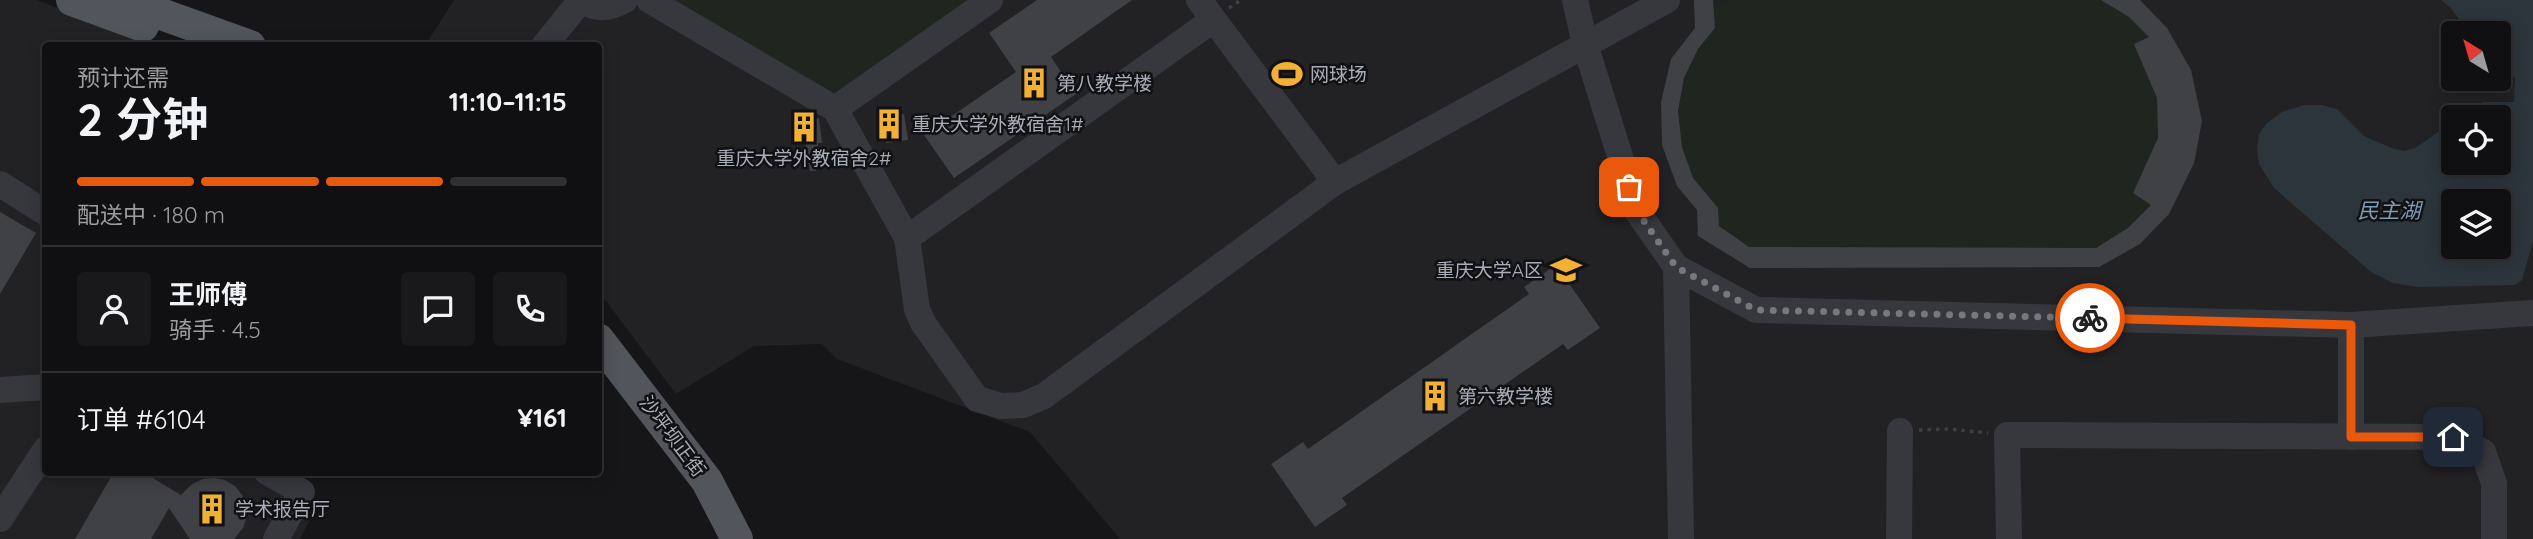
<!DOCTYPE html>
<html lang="zh">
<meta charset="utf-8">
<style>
body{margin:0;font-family:Quicksand,"Noto Sans SC",sans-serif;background:#19191b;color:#f1f3f6;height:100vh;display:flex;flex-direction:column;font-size:26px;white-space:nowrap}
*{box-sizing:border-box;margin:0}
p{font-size:23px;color:#9c9d9f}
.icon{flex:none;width:38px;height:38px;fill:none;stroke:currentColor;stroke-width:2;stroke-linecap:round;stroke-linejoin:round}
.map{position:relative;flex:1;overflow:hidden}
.details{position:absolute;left:42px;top:42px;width:560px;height:434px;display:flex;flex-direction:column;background:#101012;border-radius:7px;box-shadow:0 4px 18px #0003,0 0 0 2px #303032}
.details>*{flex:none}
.needle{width:46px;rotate:323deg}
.controls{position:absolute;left:2441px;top:21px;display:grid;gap:14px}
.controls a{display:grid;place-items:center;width:70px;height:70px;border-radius:7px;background:#101012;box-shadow:0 4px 18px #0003,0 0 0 2px #303032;font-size:35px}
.pin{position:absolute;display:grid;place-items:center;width:60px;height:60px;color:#fff;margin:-30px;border-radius:14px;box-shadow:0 4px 10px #0006}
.courier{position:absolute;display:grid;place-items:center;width:70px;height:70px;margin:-35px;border:5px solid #ea580c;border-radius:50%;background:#fff;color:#222;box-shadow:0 2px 9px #0007}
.headline em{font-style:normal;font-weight:700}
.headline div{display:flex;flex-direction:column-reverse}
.headline{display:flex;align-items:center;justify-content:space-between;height:119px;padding:0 35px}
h1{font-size:46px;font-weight:700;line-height:52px}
.bar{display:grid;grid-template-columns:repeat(4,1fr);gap:10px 7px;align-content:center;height:84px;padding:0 35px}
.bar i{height:9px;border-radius:5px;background:#303032}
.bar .current{background:#ea580c}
.bar p{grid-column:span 4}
.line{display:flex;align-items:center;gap:18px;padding:0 35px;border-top:2px solid #303032}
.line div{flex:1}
.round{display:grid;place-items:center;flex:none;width:74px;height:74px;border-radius:7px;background:#19191b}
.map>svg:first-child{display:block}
.built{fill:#222225;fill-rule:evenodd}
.green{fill:#1e261f}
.water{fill:#2c353c;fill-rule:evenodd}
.building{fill:#404145}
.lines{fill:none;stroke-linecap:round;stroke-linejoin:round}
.path{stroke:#3d3f44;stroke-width:3.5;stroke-dasharray:3.5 5;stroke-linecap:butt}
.minor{stroke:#37383d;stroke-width:26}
.major{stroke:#53555c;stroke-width:32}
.done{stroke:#757880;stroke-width:7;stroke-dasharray:0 12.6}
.route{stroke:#ea580c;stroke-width:9}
.labels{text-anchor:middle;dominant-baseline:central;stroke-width:5;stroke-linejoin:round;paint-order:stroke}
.poi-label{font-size:19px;fill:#a8adb8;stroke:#111113;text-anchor:start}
.street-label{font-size:19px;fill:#a8adb8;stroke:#111113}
.water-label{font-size:21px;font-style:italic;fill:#7f9bb3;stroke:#111113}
</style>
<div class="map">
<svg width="2533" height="539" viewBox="0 0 2533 539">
<rect width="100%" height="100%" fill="#161618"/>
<g class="built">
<polygon points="0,0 36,0 160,45 46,46 46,472 300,473 315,510 300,539 0,539"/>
<path d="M454,0H2533V539H1120L1030,432L837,359L822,344L754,346L676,394L599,292L598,46H425ZM2454,33H2499V79H2454ZM2454,117H2499V163H2454ZM2454,201H2499V247H2454Z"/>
</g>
<g class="green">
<polygon points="671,0 970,0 858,82 836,90 814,83"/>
<path d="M1731,0H2101L2129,17L2149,37L2157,98L2158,138L2133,193L2151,205L2128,228L2096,248L1749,247L1719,226C1718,198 1709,201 1695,180C1691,174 1689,166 1687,160C1669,110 1683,68 1715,28L1713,9Z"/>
</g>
<path class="water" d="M2441,0H2533V241L2522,280L2515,285L2417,287L2393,283L2371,272L2274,188L2259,164L2257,149L2259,134L2266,124L2282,112L2304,105H2322L2337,109L2364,136L2394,149L2405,151L2417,147L2453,121L2454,163H2499V117H2458L2483,102H2514L2515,77L2499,76V33H2469L2450,7ZM2454,201H2499V247H2454Z"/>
<g class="building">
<polygon points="1037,0 1132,0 1051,57 1076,94 954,178 924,135 1016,72 989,33"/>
<polygon points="1694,0 1713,0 1715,28 1698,49 1684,78 1678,111 1682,147 1693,178 1718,208 1719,226 1749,247 2096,248 2128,228 2151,205 2133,193 2158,138 2157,98 2134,44 2149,37 2129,17 2101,0 2140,0 2167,28 2191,70 2202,121 2194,163 2169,214 2140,244 2099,267 1750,268 1698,236 1697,210 1677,186 1662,145 1661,102 1671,59 1695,28"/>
<polygon points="904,114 908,140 886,143 883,118"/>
<polygon points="819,118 822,143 818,143 816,171 810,171 804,134 800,135 799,122"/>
<polygon points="0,212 36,233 0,294"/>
<polygon points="1556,265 1600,328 1568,350 1563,344 1342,498 1347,505 1315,527 1271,464 1303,442 1308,449 1529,294 1524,287"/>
<polygon points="114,472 143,472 181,495 192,484 203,479 214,478 225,480 235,486 242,495 246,505 247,517 243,528 234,539 190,539 169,508 151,539 75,539"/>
</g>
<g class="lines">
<g class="path">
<polyline points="1229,8 1241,0"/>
<polyline points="1919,430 1949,429 1988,433"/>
</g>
<g class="minor">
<path d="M581,0C596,10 609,9 625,0"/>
<polyline points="649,0 835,109 907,238 917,309 923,323 977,399 1001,406 1023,405 1044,396 1335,182 1667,0"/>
<polyline points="1199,0 1335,182"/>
<polyline points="1575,0 1585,44 1637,211 1676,267 1756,310 2351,325 2533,313"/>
<polyline points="544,46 581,0"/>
<polyline points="835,109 990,0"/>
<polyline points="0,184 46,213"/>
<polyline points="907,238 1213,20"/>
<polyline points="1676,267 1681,539"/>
<polyline points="2351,325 2351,437"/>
<polyline points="0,390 46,387"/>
<polyline points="267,472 302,492 276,539"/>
<polyline points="0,519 46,449"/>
<polyline points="1899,539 1900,431"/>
<polyline points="2009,539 2007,435 2453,437 2483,452 2494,483 2494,539"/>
</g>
<g class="major">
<polyline points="72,0 143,26"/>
<polyline points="122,0 250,46"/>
<polyline points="598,339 707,481 737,539"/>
</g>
</g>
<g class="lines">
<polyline class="done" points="1629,187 1637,211 1676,267 1756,310 2090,318"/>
<polyline class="route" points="2090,318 2351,325 2351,437 2453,437"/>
</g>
<defs>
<g id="stadium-bare" transform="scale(2.415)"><path d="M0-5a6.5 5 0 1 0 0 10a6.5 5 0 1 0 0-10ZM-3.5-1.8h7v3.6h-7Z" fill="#f2b134" stroke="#111113" stroke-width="2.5" paint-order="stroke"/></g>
<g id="building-bare" transform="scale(2.415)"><path d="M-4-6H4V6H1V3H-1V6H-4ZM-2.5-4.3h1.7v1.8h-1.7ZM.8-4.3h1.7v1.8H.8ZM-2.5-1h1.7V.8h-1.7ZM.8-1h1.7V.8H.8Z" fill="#f2b134" stroke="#111113" stroke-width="2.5" paint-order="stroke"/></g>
<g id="university-bare" transform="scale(2.415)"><path d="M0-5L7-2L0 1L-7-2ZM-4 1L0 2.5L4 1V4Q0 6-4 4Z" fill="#f2b134" stroke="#111113" stroke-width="2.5" paint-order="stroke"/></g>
</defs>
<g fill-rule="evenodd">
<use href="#stadium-bare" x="1287" y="74"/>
<use href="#building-bare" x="1034" y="83"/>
<use href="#building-bare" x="889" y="124"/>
<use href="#building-bare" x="804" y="127"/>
<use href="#university-bare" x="1566" y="270"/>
<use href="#building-bare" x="1435" y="396"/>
<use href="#building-bare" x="212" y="509"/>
</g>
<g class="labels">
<g class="poi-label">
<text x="1310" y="74">网球场</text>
<text x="1057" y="83">第八教学楼</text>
<text x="912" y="124">重庆大学外教宿舍1#</text>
<text x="804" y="158" text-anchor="middle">重庆大学外教宿舍2#</text>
<text x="1543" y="270" text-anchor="end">重庆大学A区</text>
<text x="1458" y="396">第六教学楼</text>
<text x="235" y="509">学术报告厅</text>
</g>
<g class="street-label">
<text transform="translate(673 436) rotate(53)">沙坪坝正街</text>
</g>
<g class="water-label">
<text x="2389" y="210">民主湖</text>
</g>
</g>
</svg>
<div class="controls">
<a><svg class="needle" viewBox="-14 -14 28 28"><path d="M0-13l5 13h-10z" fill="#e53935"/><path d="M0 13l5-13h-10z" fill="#9c9d9f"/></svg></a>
<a><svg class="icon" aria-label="locate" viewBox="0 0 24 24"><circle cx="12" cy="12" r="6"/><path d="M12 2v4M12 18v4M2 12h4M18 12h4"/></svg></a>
<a><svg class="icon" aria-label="layers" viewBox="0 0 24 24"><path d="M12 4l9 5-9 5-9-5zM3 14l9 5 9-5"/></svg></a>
</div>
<div class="pin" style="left:1629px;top:187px;background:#ea580c"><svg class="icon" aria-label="bag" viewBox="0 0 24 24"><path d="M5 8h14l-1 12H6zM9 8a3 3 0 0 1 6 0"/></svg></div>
<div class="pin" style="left:2453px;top:437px;background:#1f2937"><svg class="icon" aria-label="home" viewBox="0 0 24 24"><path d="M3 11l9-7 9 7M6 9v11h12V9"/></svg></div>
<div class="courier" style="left:2090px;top:318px"><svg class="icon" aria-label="bike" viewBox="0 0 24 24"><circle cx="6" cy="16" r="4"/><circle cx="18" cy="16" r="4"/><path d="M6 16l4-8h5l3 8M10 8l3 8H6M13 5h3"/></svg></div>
<section class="details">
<div class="headline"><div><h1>2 分钟</h1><p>预计还需</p></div><em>11:10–11:15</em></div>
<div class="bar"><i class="current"></i><i class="current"></i><i class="current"></i><i></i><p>配送中 · 180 m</p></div>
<div class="line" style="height:126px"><a class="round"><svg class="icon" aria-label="person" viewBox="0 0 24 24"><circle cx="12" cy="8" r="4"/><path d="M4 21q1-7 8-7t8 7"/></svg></a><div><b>王师傅</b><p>骑手 · 4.5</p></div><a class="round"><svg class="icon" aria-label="chat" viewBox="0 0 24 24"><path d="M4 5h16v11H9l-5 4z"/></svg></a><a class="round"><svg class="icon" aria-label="phone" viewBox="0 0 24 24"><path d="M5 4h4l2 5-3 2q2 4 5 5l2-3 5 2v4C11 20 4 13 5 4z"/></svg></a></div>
<div class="line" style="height:91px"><div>订单 #6104</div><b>¥161</b></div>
</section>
</div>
